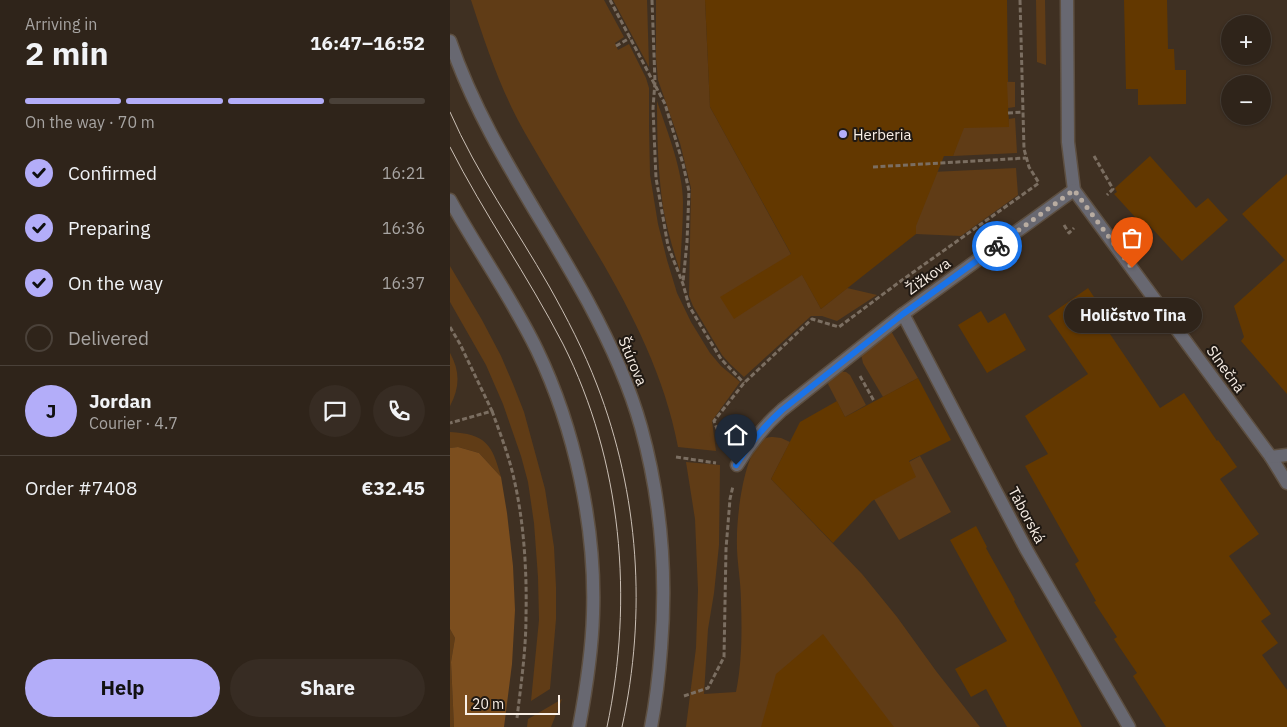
<!DOCTYPE html>
<meta charset="utf-8">
<style>
body{margin:0;font-family:"IBM Plex Sans",sans-serif;background:#372c23;color:#f1f3f6;height:100vh;display:flex;flex-direction:column;font-size:19px;white-space:nowrap}
*{box-sizing:border-box;margin:0}
p{font-size:16px;color:#a7a4a2}
.icon{flex:none;width:28px;height:28px;fill:none;stroke:currentColor;stroke-width:2;stroke-linecap:round;stroke-linejoin:round}
.map{position:relative;flex:1;overflow:hidden}
.side{display:flex;flex-direction:column;background:#2f241a;width:450px}
.side>*{flex:none}
.buttons{position:absolute;left:771px;top:15px;display:grid;gap:10px}
.buttons a{display:grid;place-items:center;width:50px;height:50px;border-radius:50%;background:#2f241a;box-shadow:0 1px 4px #0004,0 0 0 1px #4a4139;font-size:25px}
.scale{position:absolute;left:15px;bottom:12px;width:95px;box-sizing:border-box;padding-left:5px;border:2px solid #f9efe6;border-top:0;font-size:14px;line-height:18px;white-space:nowrap;color:#f9efe6;-webkit-text-stroke:4px #201913;paint-order:stroke}
.pin{position:absolute;display:grid;place-items:center;width:42px;height:42px;color:#fff;margin:-51px -21px;border-radius:50% 50% 50% 0;rotate:-45deg;box-shadow:0 0 5px #0007}
.pin .icon{rotate:45deg}
.courier{position:absolute;display:grid;place-items:center;width:50px;height:50px;margin:-25px;border:4px solid #1a73e8;border-radius:50%;background:#fff;color:#222;box-shadow:0 1px 6px #0007}
.bubble{position:absolute;height:35px;border-radius:18px;background:#2f241a;box-shadow:0 1px 4px #0004,0 0 0 1px #4a4139;font-size:16px;font-weight:800;line-height:35px;text-align:center}
.head em{font-style:normal;font-weight:800}
.head div{display:flex;flex-direction:column-reverse}
.head{display:flex;align-items:center;justify-content:space-between;height:85px;padding:0 25px}
h1{font-size:32px;font-weight:800;line-height:38px}
.bar{display:grid;grid-template-columns:repeat(4,1fr);gap:8px 5px;align-content:center;height:60px;padding:0 25px}
.bar i{height:6px;border-radius:4px;background:#4a4139}
.bar .current{background:#b3adf9}
.bar p{grid-column:span 4}
.line{display:flex;align-items:center;gap:12px;padding:0 25px;border-top:1px solid #4a4139}
.line div{flex:1}
.round{display:grid;place-items:center;flex:none;width:52px;height:52px;border-radius:26px;background:#372c23}
ol{padding:0 25px;list-style:none}
li{display:flex;align-items:center;gap:15px;height:55px}
li p{margin-inline-start:auto}
li .icon{padding:5px;border-radius:50%;background:#b3adf9;color:#111;stroke-width:4}
li:last-child{color:#a7a4a2}
li i{width:28px;height:28px;border:2px solid #4a4139;border-radius:50%}
.primary-button{display:flex;gap:10px;margin-top:auto;padding:10px 25px}
.primary-button a{flex:1;height:58px;border-radius:30px;background:#b3adf9;color:#111;font-size:20px;font-weight:800;line-height:58px;text-align:center}
.primary-button a+a{background:#372c23;color:#f1f3f6}
main{display:flex;flex:1;min-height:0}
.map>svg:first-child{display:block}
.green{fill:#603c16}
.forest{fill:#7c4e1e}
.building{fill:#633800}
.lines{fill:none;stroke-linecap:round;stroke-linejoin:round}
.minor-casing{stroke:#5d4f41;stroke-width:15}
.tertiary-casing{stroke:#5d4f41;stroke-width:15}
.path{stroke:#7b6e61;stroke-width:3;stroke-dasharray:5 2.5;stroke-linecap:butt}
.minor{stroke:#686871;stroke-width:12}
.tertiary{stroke:#686871;stroke-width:12}
.tram{stroke:#cbc0b6;stroke-width:1}
.done{stroke:#b8aca1;stroke-width:5;stroke-dasharray:0 9}
.route{stroke:#1a73e8;stroke-width:6}
.poi-dot{fill:#b3adf9;stroke:#201913;stroke-width:2}
.labels{text-anchor:middle;dominant-baseline:central;stroke-width:4;stroke-linejoin:round;paint-order:stroke}
.poi-label{font-size:15px;fill:#f9efe6;stroke:#201913;text-anchor:start}
.street-label{font-size:15px;fill:#f9efe6;stroke:#201913}
</style>
<main>
<section class="side">
<div class="head"><div><h1>2 min</h1><p>Arriving in</p></div><em>16:47–16:52</em></div>
<div class="bar"><i class="current"></i><i class="current"></i><i class="current"></i><i></i><p>On the way · 70 m</p></div>
<ol>
<li><svg class="icon" aria-label="check" viewBox="0 0 24 24"><path d="M5 12l5 5 9-10"/></svg>Confirmed<p>16:21</p></li>
<li><svg class="icon" aria-label="check" viewBox="0 0 24 24"><path d="M5 12l5 5 9-10"/></svg>Preparing<p>16:36</p></li>
<li><svg class="icon" aria-label="check" viewBox="0 0 24 24"><path d="M5 12l5 5 9-10"/></svg>On the way<p>16:37</p></li>
<li><i></i>Delivered</li>
</ol>
<div class="line" style="height:90px"><b class="round" style="background:#b3adf9;color:#111">J</b><div><b>Jordan</b><p>Courier · 4.7</p></div><a class="round"><svg class="icon" aria-label="chat" viewBox="0 0 24 24"><path d="M4 5h16v11H9l-5 4z"/></svg></a><a class="round"><svg class="icon" aria-label="phone" viewBox="0 0 24 24"><path d="M5 4h4l2 5-3 2q2 4 5 5l2-3 5 2v4C11 20 4 13 5 4z"/></svg></a></div>
<div class="line" style="height:65px"><div>Order #7408</div><b>€32.45</b></div>
<div class="primary-button"><a>Help</a><a>Share</a></div>
</section>
<div class="map">
<svg width="837" height="727" viewBox="0 0 837 727">
<rect width="100%" height="100%" fill="#3f3022"/>
<g class="green">
<path d="M21,0H154L174,37L165,43L168,50L179,44L196,78L199,88V125L200,175L208,224L217,260L227,293L241,322L260,353L271,366L290,382L262,421L266,451L228,447C206,330 132,234 75,133C51,91 36,46 21,0Z"/>
<polygon points="163,0 197,0 199,67"/>
<polygon points="206,0 255,0 260,107 371,309 397,288 427,295 387,321 372,316 361,316 294,377 280,364 272,355 243,306 239,296 241,188 230,143 208,80 206,58"/>
<polygon points="586,0 595,0 596,65 587,62"/>
<polygon points="526,81 565,82 565,107 558,108 557,99 559,127 559,119 565,118 567,153 503,156"/>
<path d="M207,101C217,131 233,170 233,202C233,225 231,248 230,271C223,250 217,229 213,207C208,172 207,137 207,101Z"/>
<polygon points="566,168 568,195 511,236 466,234 466,224 482,172"/>
<polygon points="0,266 32,320 51,356 63,384 74,412 95,489 104,547 106,587 106,619 100,689 81,701 89,620 88,577 84,523 78,482 71,456 53,404 36,365 0,302"/>
<polygon points="441,331 468,378 433,397 413,363 411,354 419,345"/>
<path d="M0,353C10,371 10,387 0,406Z"/>
<polygon points="389,371 396,372 400,375 416,405 395,417 378,384 380,376"/>
<path d="M0,432C36,434 42,444 51,477L29,453L8,447L0,448Z"/>
<path d="M323,437L331,438L340,442L321,479L412,574L447,617L486,671L530,727H236L246,648L248,590L245,519L236,462L270,465L269,545L264,593L258,629L254,694L286,692C292,663 292,631 291,601C291,580 286,558 287,537C287,516 294,447 316,438C318,437 321,437 323,437Z"/>
<polygon points="470,456 501,512 449,540 424,499 459,462"/>
<polygon points="0,629 5,638 1,662 4,727 0,727"/>
<polygon points="112,699 101,727 77,727 78,719"/>
</g>
<polygon class="forest" points="8,447 29,453 51,477 57,513 63,566 65,610 62,664 54,727 4,727 1,662 5,638 0,629 0,448"/>
<g class="building">
<polygon points="255,0 557,0 558,82 557,82 559,127 514,128 503,156 494,156 466,226 466,234 371,309 352,275 284,319 270,297 341,254 260,107"/>
<polygon points="674,0 717,0 718,49 724,49 725,70 736,70 736,104 688,105 688,89 676,89"/>
<polygon points="700,156 746,208 758,198 778,220 732,261 699,225 695,228 664,194 667,192 665,188"/>
<polygon points="837,174 837,394 791,341 794,337 784,306 835,260 792,214"/>
<polygon points="638,288 666,330 660,334 710,408 734,393 767,441 768,440 787,467 770,479 809,534 779,556 821,614 811,621 828,643 812,655 837,690 837,727 716,727 683,676 687,673 664,639 667,637 644,602 646,601 625,564 629,561 618,542 575,466 598,454 575,416 638,374 598,316"/>
<polygon points="531,311 538,323 555,313 576,350 537,373 508,325"/>
<polygon points="468,378 501,440 459,461 466,477 422,501 383,543 321,479 350,422 387,401 395,417"/>
<polygon points="526,526 537,547 536,548 565,600 564,601 608,681 632,727 557,727 536,689 521,697 505,669 557,641 541,614 500,540"/>
<polygon points="373,634 444,727 311,727 326,674"/>
</g>
<g class="lines">
<g class="minor-casing">
<g id="minor">
<polyline points="617,0 618,142 624,190 821,457 837,483"/>
<polyline points="453,314 576,549 679,727"/>
<polyline points="821,457 837,455"/>
<path d="M287,465C299,445 314,426 332,410L453,314L624,190"/>
</g>
</g>
<g class="tertiary-casing">
<g id="tertiary">
<path d="M0,41C32,135 91,215 138,302C159,341 179,384 191,427C211,499 217,574 211,648C209,675 206,701 201,727"/>
<path d="M0,200C28,251 62,298 87,350C125,429 146,527 143,614C142,652 136,690 129,727"/>
</g>
</g>
<g class="path">
<polyline points="160,0 215,104 233,164 239,191 237,242 233,282"/>
<polyline points="202,0 205,82 203,108 206,178 218,246 233,284 239,306 271,359 294,383"/>
<polyline points="570,0 574,149 579,167 589,183"/>
<polyline points="166,46 180,38"/>
<polyline points="558,113 573,112"/>
<polyline points="644,156 663,189 657,195"/>
<polyline points="423,167 576,158"/>
<polyline points="614,225 619,233 624,228"/>
<polyline points="0,327 10,344 42,411 0,423"/>
<polyline points="410,376 424,401"/>
<path d="M42,411C50,433 59,456 64,479C74,522 77,572 76,616C76,650 71,684 67,718"/>
<polyline points="273,444 264,421 294,383 362,319 389,327 448,283 589,183"/>
<polyline points="226,457 266,463"/>
<polyline points="234,696 258,688 274,657 276,549 280,499 283,486"/>
</g>
<use href="#minor" class="minor"/>
<use href="#tertiary" class="tertiary"/>
<g class="tram">
<path d="M0,112C27,174 66,228 99,286C117,318 134,351 147,385C189,494 197,613 172,727"/>
<path d="M0,147C34,214 78,276 113,344C172,461 184,599 157,727"/>
</g>
</g>
<g class="lines">
<polyline class="done" points="547,246 624,190 682,268"/>
<path class="route" d="M286,465C299,445 314,426 332,410L453,314L547,246"/>
</g>
<circle class="poi-dot" cx="393" cy="134" r="5"/>
<g class="labels">
<g class="poi-label">
<text x="403" y="134">Herberia</text>
</g>
<g class="street-label">
<text transform="translate(478 276) rotate(-36)">Žižkova</text>
<text transform="translate(183 361) rotate(67)">Štúrova</text>
<text transform="translate(776 369) rotate(54)">Slnečná</text>
<text transform="translate(577 515) rotate(62)">Táborská</text>
</g>
</g>
</svg>
<div class="buttons">
<a>+</a>
<a>−</a>
</div>
<div class="scale">20 m</div>
<div class="pin" style="left:682px;top:268px;background:#ea580c"><svg class="icon" aria-label="bag" viewBox="0 0 24 24"><path d="M5 8h14l-1 12H6zM9 8a3 3 0 0 1 6 0"/></svg></div>
<div class="pin" style="left:286px;top:465px;background:#1f2937"><svg class="icon" aria-label="home" viewBox="0 0 24 24"><path d="M3 11l9-7 9 7M6 9v11h12V9"/></svg></div>
<div class="courier" style="left:547px;top:246px"><svg class="icon" aria-label="bike" viewBox="0 0 24 24"><circle cx="6" cy="16" r="4"/><circle cx="18" cy="16" r="4"/><path d="M6 16l4-8h5l3 8M10 8l3 8H6M13 5h3"/></svg></div>
<div class="bubble" style="left:614px;top:298px;width:138px">Holičstvo Tina</div>
</div>
</main>
